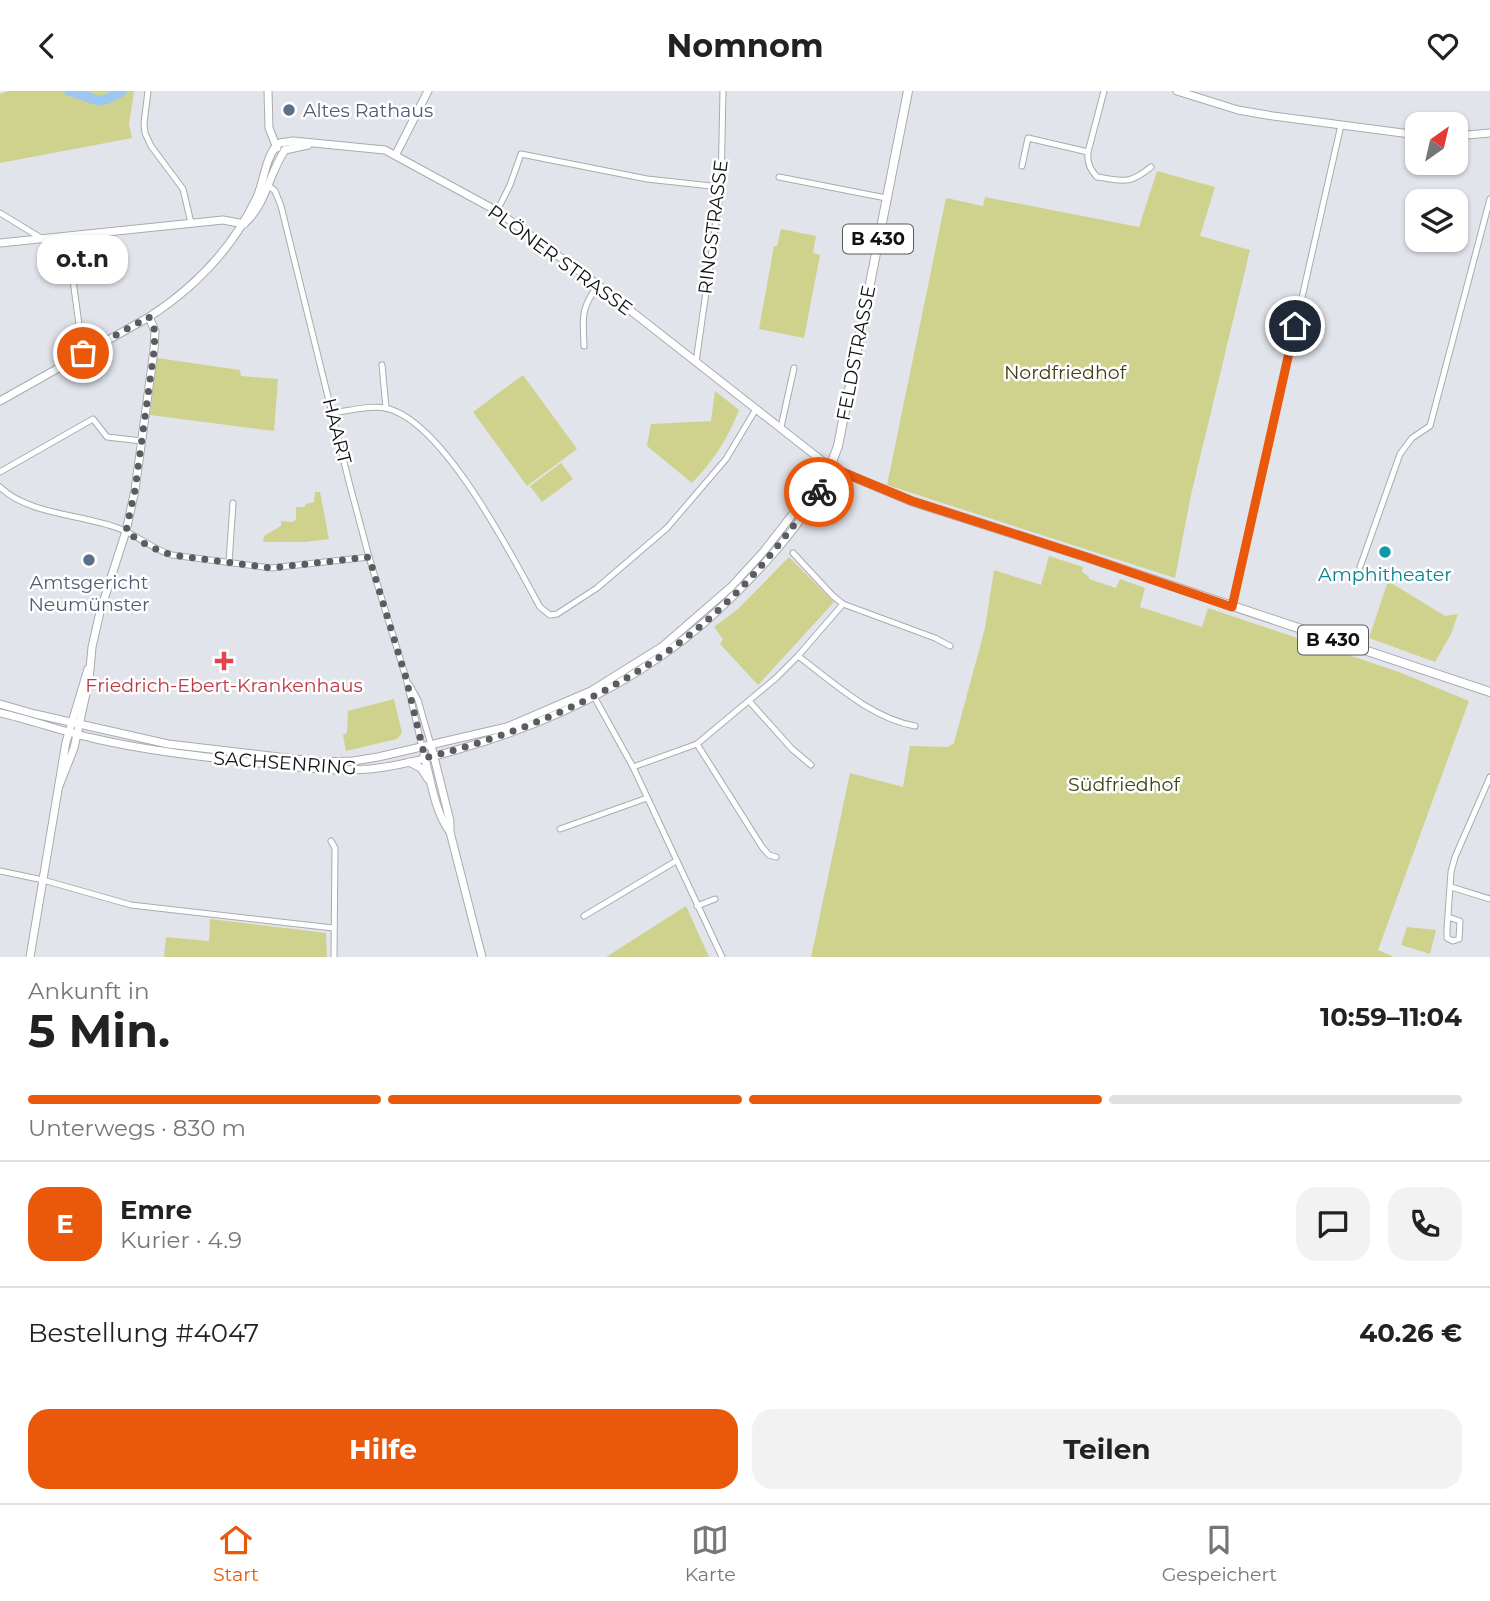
<!DOCTYPE html>
<html lang="de">
<meta charset="utf-8">
<style>
body{margin:0;font-family:Montserrat,sans-serif;background:#f2f2f2;color:#222;height:100vh;display:flex;flex-direction:column;font-size:26px;white-space:nowrap}
*{box-sizing:border-box;margin:0}
p{font-size:23px;color:#767676}
.icon{flex:none;width:38px;height:38px;fill:none;stroke:currentColor;stroke-width:2;stroke-linecap:round;stroke-linejoin:round}
.map{position:relative;height:866px;overflow:hidden}
.details{display:flex;flex-direction:column;background:#fff;flex:1}
.details>*{flex:none}
.needle{width:46px;rotate:34deg}
.controls{position:absolute;left:1405px;top:21px;display:grid;gap:14px}
.controls a{display:grid;place-items:center;width:63px;height:63px;border-radius:14px;background:#fff;box-shadow:0 2px 5px #0004;font-size:35px}
.pin{position:absolute;display:grid;place-items:center;width:60px;height:60px;color:#fff;margin:-30px;border:4px solid #fff;border-radius:50%;box-shadow:0 2px 7px #0007}
.courier{position:absolute;display:grid;place-items:center;width:70px;height:70px;margin:-35px;border:5px solid #ea580c;border-radius:50%;background:#fff;color:#222;box-shadow:0 2px 9px #0007}
.bubble{position:absolute;height:49px;border-radius:21px;background:#fff;box-shadow:0 2px 5px #0004;font-size:23px;font-weight:700;line-height:49px;text-align:center}
.headline em{font-style:normal;font-weight:700}
.headline div{display:flex;flex-direction:column-reverse}
.headline{display:flex;align-items:center;justify-content:space-between;height:119px;padding:0 28px}
h1{font-size:46px;font-weight:700;line-height:52px}
.bar{display:grid;grid-template-columns:repeat(4,1fr);gap:10px 7px;align-content:center;height:84px;padding:0 28px}
.bar i{height:9px;border-radius:5px;background:#e0e0e0}
.bar .selected{background:#ea580c}
.bar p{grid-column:span 4}
.line{display:flex;align-items:center;gap:18px;padding:0 28px;border-top:2px solid #e0e0e0}
.line div{flex:1}
.round{display:grid;place-items:center;flex:none;width:74px;height:74px;border-radius:21px;background:#f2f2f2}
.cta{display:flex;gap:14px;margin-top:auto;padding:14px 28px}
.cta a{flex:1;height:80px;border-radius:21px;background:#ea580c;color:#fff;font-size:28px;font-weight:700;line-height:80px;text-align:center}
.cta a+a{background:#f2f2f2;color:#222}
header{display:flex;justify-content:space-between;align-items:center;height:91px;padding:0 28px;background:#fff;font-size:32px;font-weight:700}
.dock{display:flex;justify-content:space-around;align-items:center;height:98px;border-top:2px solid #e0e0e0;background:#fff;font-size:19px;color:#767676}
.dock a{display:grid;justify-items:center;gap:4px}
.dock .selected{color:#ea580c}
.map>svg:first-child{display:block}
.green{fill:#cfd28d}
.lines{fill:none;stroke-linecap:round;stroke-linejoin:round}
.river{stroke:#9bc7f1;stroke-width:10}
.street-casing{stroke:#a9abb1;stroke-width:7}
.secondary-casing{stroke:#a9abb1;stroke-width:9}
.primary-casing{stroke:#a9abb1;stroke-width:10}
.street{stroke:#fff;stroke-width:5}
.secondary{stroke:#fff;stroke-width:7}
.primary{stroke:#fff;stroke-width:8}
.done{stroke:#5a5c5f;stroke-width:7;stroke-dasharray:0 12.6}
.route{stroke:#ea580c;stroke-width:9}
.service-dot{fill:#5c6f8a;stroke:#fff;stroke-width:2.5}
.culture-dot{fill:#0f9aa8;stroke:#fff;stroke-width:2.5}
.health-dot{fill:#e0444e;stroke:#fff;stroke-width:2.5}
.labels{text-anchor:middle;dominant-baseline:central;stroke-width:5;stroke-linejoin:round;paint-order:stroke}
.shield{fill:#fff;stroke:#58595a;stroke-width:2}
.shield-label{font-size:18px;font-weight:bold;fill:#111214}
.service-label{font-size:19px;fill:#4e5e75;stroke:#fff;text-anchor:start}
.street-label{font-size:19px;fill:#111214;stroke:#fff}
.park-label{font-size:19px;fill:#404116;stroke:#fff}
.culture-label{font-size:19px;fill:#0d838f;stroke:#fff}
.health-label{font-size:19px;fill:#be3a42;stroke:#fff}
</style>
<header><svg class="icon" aria-label="back" viewBox="0 0 24 24"><path d="M15 5l-7 7 7 7"/></svg>Nomnom<svg class="icon" aria-label="heart" viewBox="0 0 24 24"><path d="M12 20l-8-8c-3-5 5-10 8-4 3-6 11-1 8 4z"/></svg></header>
<div class="map">
<svg width="1490" height="866" viewBox="0 0 1490 866">
<rect width="100%" height="100%" fill="#e2e4eb"/>
<g class="green">
<polygon points="8,0 134,0 129,34 132,47 0,72 0,3"/>
<polygon points="1157,80 1215,96 1200,145 1250,159 1191,404 1175,487 887,394 946,107 983,115 985,106 1139,136"/>
<polygon points="781,138 816,145 813,162 820,164 804,247 759,238 774,155 777,155"/>
<polygon points="157,267 240,279 241,285 278,288 274,340 150,324"/>
<polygon points="523,284 577,358 527,395 473,321"/>
<path d="M715,300L739,319C728,348 713,370 692,392L647,355L651,333L711,330Z"/>
<polygon points="561,372 573,388 542,411 530,395"/>
<polygon points="315,401 320,401 329,448 306,451 263,451 264,445 281,435 281,430 293,431 296,428 296,416 304,416 306,413 314,411"/>
<polygon points="1049,465 1083,476 1082,481 1089,486 1089,488 1116,497 1120,488 1145,497 1140,516 1202,536 1208,517 1399,581 1469,610 1378,859 1394,866 811,866 850,682 903,696 910,655 948,656 954,652 985,537 994,479 1041,494"/>
<polygon points="789,466 834,511 758,594 720,553 723,548 714,536 738,518"/>
<polygon points="1388,490 1445,525 1458,523 1451,543 1435,571 1369,547"/>
<polygon points="394,608 402,642 397,648 346,660 343,644 347,642 348,620"/>
<polygon points="686,815 709,866 606,866"/>
<polygon points="210,828 326,842 327,866 164,866 166,846 209,850"/>
<polygon points="1407,836 1436,839 1430,863 1401,854"/>
</g>
<g class="lines">
<path class="river" d="M69,0C97,6 94,18 122,0"/>
<g class="street-casing">
<g id="street">
<polyline points="148,0 144,32 145,42 151,55 183,98 191,132"/>
<path d="M1104,0L1088,61C1087,72 1090,78 1097,86C1123,90 1129,94 1151,76"/>
<polyline points="1022,75 1028,47 1088,61"/>
<polyline points="779,86 886,107"/>
<polyline points="269,95 275,100 281,115 349,391 369,466 406,587 422,656"/>
<polyline points="497,120 510,94 521,63 647,88 721,96"/>
<polyline points="0,122 41,147"/>
<polyline points="67,145 83,263"/>
<path d="M584,255C583,226 580,219 598,194"/>
<polyline points="696,271 721,96 723,0"/>
<polyline points="382,274 386,317"/>
<path d="M332,322C349,320 369,314 385,317C443,328 513,467 540,516L550,524L557,523L597,497L667,437L726,368L756,318"/>
<polyline points="781,336 794,277"/>
<polyline points="0,381 93,328 107,346 142,350"/>
<path d="M0,396C29,424 81,423 118,437C137,444 152,458 172,464L271,477L369,466"/>
<polyline points="793,462 833,505 843,513 935,547 950,555"/>
<polyline points="229,472 233,412"/>
<polyline points="1360,476 1400,363 1412,347 1430,335 1490,108"/>
<polyline points="1232,516 1341,34"/>
<path d="M798,565C834,592 871,627 915,635"/>
<polyline points="409,593 418,609 431,654"/>
<polyline points="592,602 633,676 722,866"/>
<polyline points="750,611 792,658 811,674"/>
<polyline points="697,653 762,756 769,764 776,766"/>
<polyline points="633,676 697,653 776,587 798,565 843,513"/>
<polyline points="560,738 647,707"/>
<polyline points="331,750 335,757 334,866"/>
<polyline points="0,780 43,789 131,814 333,837"/>
<polyline points="1451,796 1490,808"/>
<polyline points="697,815 715,808"/>
<polyline points="584,825 676,770"/>
<polyline points="1448,826 1460,830 1459,848 1453,850 1447,847 1447,838 1451,781 1455,766 1490,686"/>
</g>
</g>
<g class="secondary-casing">
<g id="secondary">
<polyline points="268,0 269,37 277,57"/>
<polyline points="1177,0 1238,19 1273,25 1418,44"/>
<polyline points="1456,45 1490,42"/>
<polyline points="276,55 280,52 293,50 385,59 497,120 598,194 830,376"/>
<polyline points="285,59 308,54"/>
<polyline points="396,63 428,0"/>
<path d="M246,131C267,111 269,82 285,59"/>
<polyline points="0,152 223,129 244,133"/>
<path d="M0,310L149,226C197,195 233,157 257,106C264,90 265,69 276,55"/>
<polyline points="0,613 35,623 168,653 321,671 353,670 378,666 507,636 591,600 663,555 731,496 764,460 827,379"/>
<path d="M0,622C31,629 61,640 92,647C143,659 196,665 249,671C289,675 329,681 370,678C401,675 433,666 463,657C552,631 634,592 705,531C746,495 812,427 830,376"/>
<polyline points="431,654 450,730 450,741 482,866"/>
<path d="M424,664C431,689 434,719 450,741"/>
<polyline points="409,671 421,677 428,688"/>
<polyline points="59,695 74,657 89,589 92,556 100,521 126,440 135,399 154,259 155,240 149,226"/>
<polyline points="30,866 66,651 88,578"/>
</g>
</g>
<g class="primary-casing">
<polyline id="primary" points="908,0 838,355 830,376 911,410 1086,466 1490,601"/>
</g>
<use href="#street" class="street"/>
<use href="#secondary" class="secondary"/>
<use href="#primary" class="primary"/>
</g>
<g class="lines">
<path class="done" d="M83,262L149,226L155,240L154,260L135,399L126,440C140,451 155,459 172,464L271,477L369,466L406,587L425,667C543,637 655,587 741,497C770,467 794,434 819,401"/>
<polyline class="route" points="819,401 830,376 912,410 1086,466 1232,516 1295,235"/>
</g>
<g class="service-dot">
<circle cx="289" cy="19" r="7"/>
<circle cx="89" cy="469" r="7"/>
</g>
<circle class="culture-dot" cx="1385" cy="461" r="7"/>
<path class="health-dot" d="M220.5 559.5h7v7h7v7h-7v7h-7v-7h-7v-7h7z"/>
<g class="labels">
<g class="shield">
<rect x="843" y="133.5" width="70" height="29" rx="5"/>
<rect x="1298" y="534.5" width="70" height="29" rx="5"/>
</g>
<g class="shield-label">
<text x="878" y="148">B 430</text>
<text x="1333" y="549">B 430</text>
</g>
<g class="service-label">
<text x="303" y="19">Altes Rathaus</text>
<text x="89" y="491" text-anchor="middle">Amtsgericht<tspan x="89" dy="22">Neumünster</tspan></text>
</g>
<g class="street-label">
<text transform="translate(713 136) rotate(-83)">RINGSTRASSE</text>
<text transform="translate(560 169) rotate(36)">PLÖNER STRASSE</text>
<text transform="translate(856 262) rotate(-79)">FELDSTRASSE</text>
<text transform="translate(337 340) rotate(76)">HAART</text>
<text transform="translate(285 672) rotate(4)">SACHSENRING</text>
</g>
<g class="park-label">
<text x="1065" y="281">Nordfriedhof</text>
<text x="1124" y="693">Südfriedhof</text>
</g>
<g class="culture-label">
<text x="1385" y="483">Amphitheater</text>
</g>
<g class="health-label">
<text x="224" y="594">Friedrich-Ebert-Krankenhaus</text>
</g>
</g>
</svg>
<div class="controls">
<a><svg class="needle" viewBox="-14 -14 28 28"><path d="M0-13l5 13h-10z" fill="#e53935"/><path d="M0 13l5-13h-10z" fill="#767676"/></svg></a>
<a><svg class="icon" aria-label="layers" viewBox="0 0 24 24"><path d="M12 4l9 5-9 5-9-5zM3 14l9 5 9-5"/></svg></a>
</div>
<div class="pin" style="left:83px;top:262px;background:#ea580c"><svg class="icon" aria-label="bag" viewBox="0 0 24 24"><path d="M5 8h14l-1 12H6zM9 8a3 3 0 0 1 6 0"/></svg></div>
<div class="pin" style="left:1295px;top:235px;background:#1f2937"><svg class="icon" aria-label="home" viewBox="0 0 24 24"><path d="M3 11l9-7 9 7M6 9v11h12V9"/></svg></div>
<div class="courier" style="left:819px;top:401px"><svg class="icon" aria-label="bike" viewBox="0 0 24 24"><circle cx="6" cy="16" r="4"/><circle cx="18" cy="16" r="4"/><path d="M6 16l4-8h5l3 8M10 8l3 8H6M13 5h3"/></svg></div>
<div class="bubble" style="left:37px;top:144px;width:91px">o.t.n</div>
</div>
<section class="details">
<div class="headline"><div><h1>5 Min.</h1><p>Ankunft in</p></div><em>10:59–11:04</em></div>
<div class="bar"><i class="selected"></i><i class="selected"></i><i class="selected"></i><i></i><p>Unterwegs · 830 m</p></div>
<div class="line" style="height:126px"><b class="round" style="background:#ea580c;color:#fff">E</b><div><b>Emre</b><p>Kurier · 4.9</p></div><a class="round"><svg class="icon" aria-label="chat" viewBox="0 0 24 24"><path d="M4 5h16v11H9l-5 4z"/></svg></a><a class="round"><svg class="icon" aria-label="phone" viewBox="0 0 24 24"><path d="M5 4h4l2 5-3 2q2 4 5 5l2-3 5 2v4C11 20 4 13 5 4z"/></svg></a></div>
<div class="line" style="height:91px"><div>Bestellung #4047</div><b>40.26 €</b></div>
<div class="cta"><a>Hilfe</a><a>Teilen</a></div>
</section>
<nav class="dock">
<a class="selected"><svg class="icon" aria-label="home" viewBox="0 0 24 24"><path d="M3 11l9-7 9 7M6 9v11h12V9"/></svg>Start</a>
<a><svg class="icon" aria-label="map" viewBox="0 0 24 24"><path d="M3 6l6-2 6 2 6-2v14l-6 2-6-2-6 2zM9 4v14M15 6v14"/></svg>Karte</a>
<a><svg class="icon" aria-label="saved" viewBox="0 0 24 24"><path d="M7 4h10v16l-5-4-5 4z"/></svg>Gespeichert</a>
</nav>
